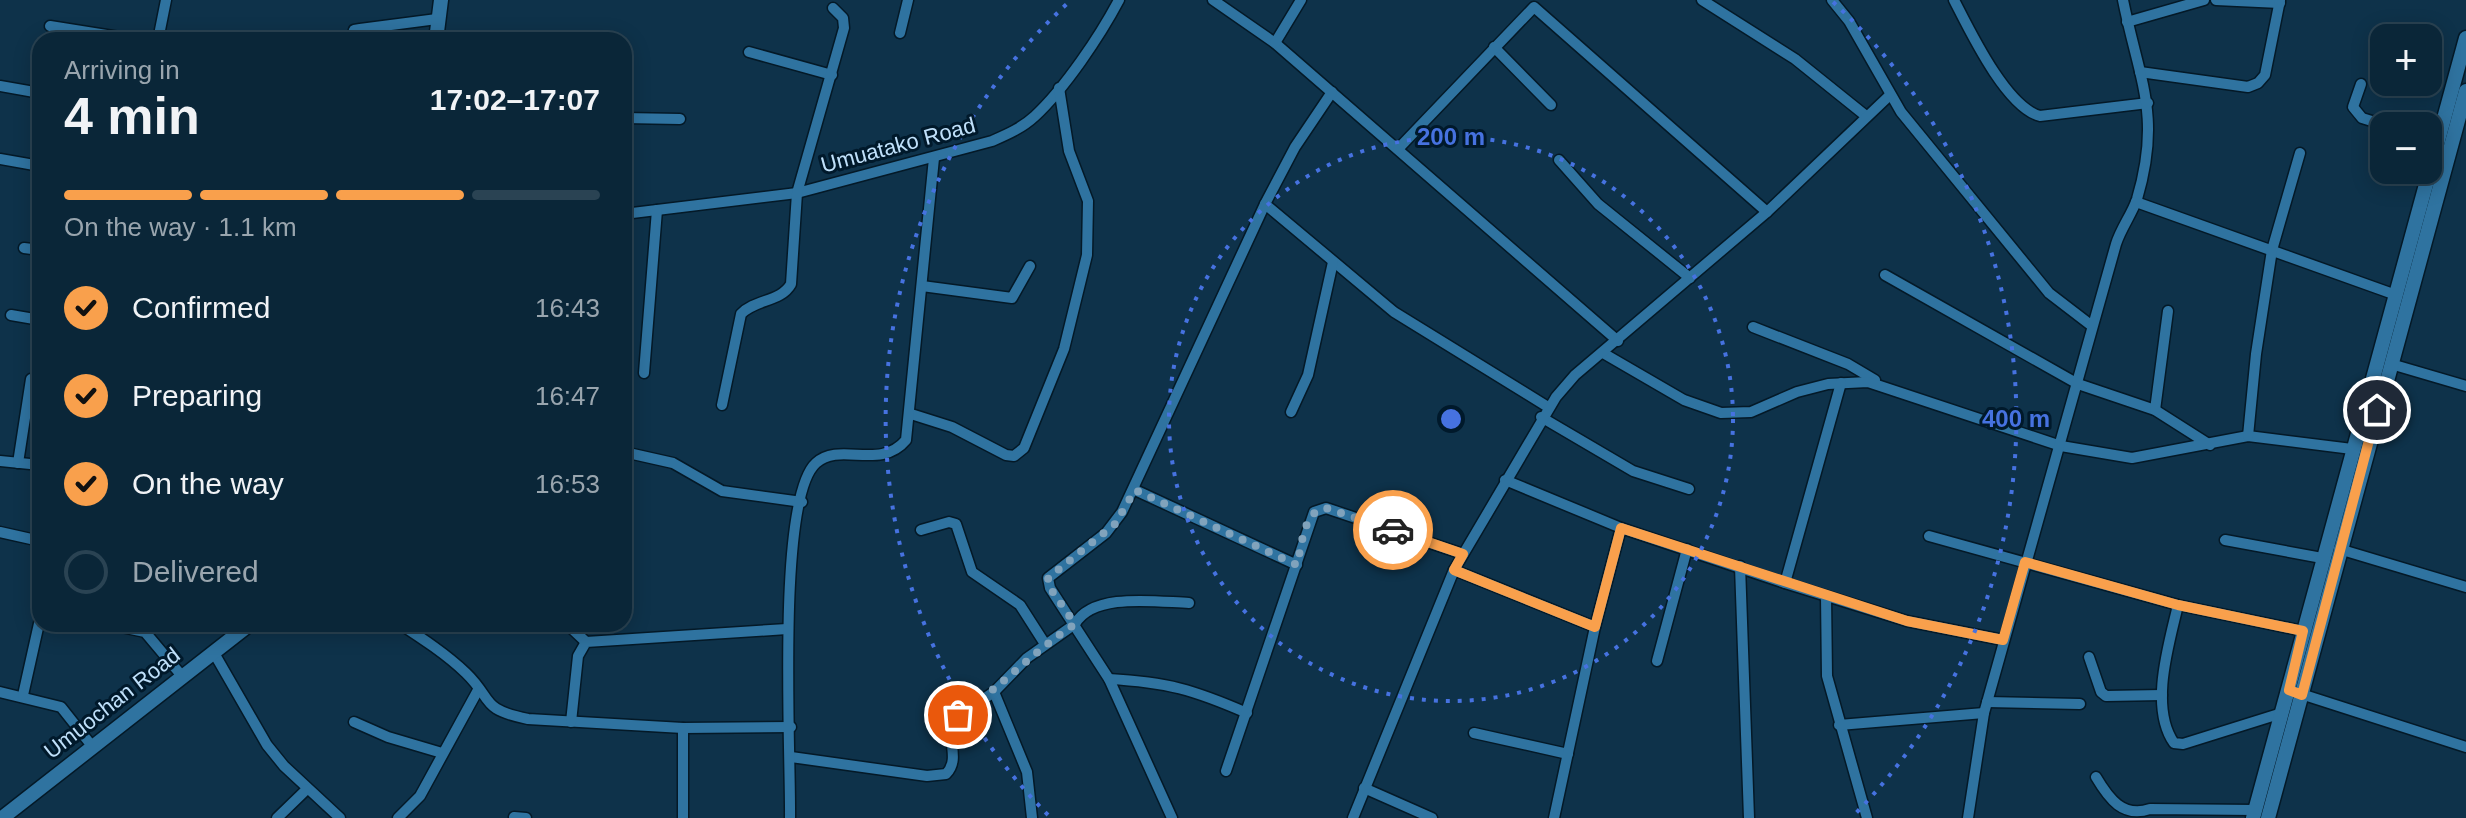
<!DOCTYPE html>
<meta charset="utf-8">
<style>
body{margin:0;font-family:Helvetica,sans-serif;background:#183243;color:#f1f3f6;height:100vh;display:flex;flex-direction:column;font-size:30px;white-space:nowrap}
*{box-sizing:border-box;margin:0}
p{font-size:26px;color:#99a5ae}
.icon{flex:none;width:44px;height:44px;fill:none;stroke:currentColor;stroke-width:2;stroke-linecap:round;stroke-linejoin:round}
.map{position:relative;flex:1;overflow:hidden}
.drawer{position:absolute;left:32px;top:32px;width:600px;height:600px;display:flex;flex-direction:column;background:#0a2638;border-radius:24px;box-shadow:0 4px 20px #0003,0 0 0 2px #2a4353}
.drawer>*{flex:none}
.buttons{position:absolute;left:2370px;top:24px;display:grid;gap:16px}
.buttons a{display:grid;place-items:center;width:72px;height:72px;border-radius:16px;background:#0a2638;box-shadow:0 4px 20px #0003,0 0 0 2px #2a4353;font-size:40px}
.pin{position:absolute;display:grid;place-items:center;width:68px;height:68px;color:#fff;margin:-34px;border:4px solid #fff;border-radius:50%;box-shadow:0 2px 8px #0007}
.courier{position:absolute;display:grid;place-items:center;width:80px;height:80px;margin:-40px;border:6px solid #f9a04c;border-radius:50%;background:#fff;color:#222;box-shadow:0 2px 10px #0007}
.summary em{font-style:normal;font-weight:800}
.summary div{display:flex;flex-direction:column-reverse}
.summary{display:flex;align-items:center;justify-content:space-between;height:136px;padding:0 32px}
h1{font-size:52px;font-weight:800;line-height:60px}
.bar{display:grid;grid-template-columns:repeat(4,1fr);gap:12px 8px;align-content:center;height:96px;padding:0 32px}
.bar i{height:10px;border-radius:6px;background:#2a4353}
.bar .active{background:#f9a04c}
.bar p{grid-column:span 4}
ol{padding:0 32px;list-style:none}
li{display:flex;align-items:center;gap:24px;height:88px}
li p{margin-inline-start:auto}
li .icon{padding:8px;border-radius:50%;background:#f9a04c;color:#111;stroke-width:4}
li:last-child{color:#99a5ae}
li i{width:44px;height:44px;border:4px solid #2a4353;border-radius:50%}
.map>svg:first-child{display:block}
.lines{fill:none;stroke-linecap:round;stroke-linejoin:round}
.street-casing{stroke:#041927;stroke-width:13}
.secondary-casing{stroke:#041927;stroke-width:17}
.street{stroke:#2f73a0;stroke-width:10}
.secondary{stroke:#2f73a0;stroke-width:14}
.done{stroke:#81a3bc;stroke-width:8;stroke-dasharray:0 14.4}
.route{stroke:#f9a04c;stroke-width:10}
.ring{fill:none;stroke:#4672e0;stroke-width:4;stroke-dasharray:4 8}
.labels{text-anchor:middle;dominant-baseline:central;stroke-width:6;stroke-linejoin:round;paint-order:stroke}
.street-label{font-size:22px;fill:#bfe0fa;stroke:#00192b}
.centre{fill:#4672e0;stroke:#00192b;stroke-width:4}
.ring-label{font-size:24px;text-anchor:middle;font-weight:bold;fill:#4672e0;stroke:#00192b;stroke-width:6;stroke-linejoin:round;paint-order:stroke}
</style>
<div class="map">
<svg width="2466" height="818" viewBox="0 0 2466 818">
<rect width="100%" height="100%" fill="#0e324a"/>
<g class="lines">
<g class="street-casing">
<g id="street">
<polyline points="1213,0 1275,43 1618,341"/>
<polyline points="1702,0 1795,59 1866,116"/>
<polyline points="1832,0 1849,21 1901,112 2049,293 2092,326"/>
<path d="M1954,0C1970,31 2006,107 2040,116L2148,103"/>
<polyline points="2216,0 2280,3"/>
<polyline points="2127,22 2204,0"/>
<polyline points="50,26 138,40"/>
<polyline points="900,33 908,0"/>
<polyline points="158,40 166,0"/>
<polyline points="351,40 354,30 360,29 437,19"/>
<polyline points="1275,43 1301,0"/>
<polyline points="1494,47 1551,105"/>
<polyline points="749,52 832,75"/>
<polyline points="2140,72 2248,87 2258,83 2265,75 2280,0"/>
<polyline points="2361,84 2353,107 2362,118 2388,126"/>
<polyline points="0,86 40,93"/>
<polyline points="624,118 680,119"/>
<polyline points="1398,149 1534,7 1767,212"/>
<polyline points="0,159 40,166"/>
<polyline points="1559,160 1598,204 1690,278"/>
<polyline points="2136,202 2396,295"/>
<polyline points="1265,204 1394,312 1548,407"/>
<path d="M624,214L797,193L992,141C1008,134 1022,128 1035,116C1065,88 1100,36 1119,0"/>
<polyline points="24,248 40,250"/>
<polyline points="1885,275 2078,384 2155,410 2210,445"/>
<polyline points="922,286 1012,298 1030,266"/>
<polyline points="11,315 40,320"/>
<polyline points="1753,327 1848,364 1875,380"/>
<polyline points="1603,353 1684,400 1721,413 1751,412 1797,392 1828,384 1868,382 2061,446 2132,458 2248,436 2352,449"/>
<polyline points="2391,364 2466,386"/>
<polyline points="644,373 657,210"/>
<path d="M722,405L741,314C755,299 781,302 791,284L797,193L844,28L843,18L833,8"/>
<polyline points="2155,410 2168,311"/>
<polyline points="1291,412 1308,375 1333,262"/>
<polyline points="911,414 952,427 1006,455 1014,456 1024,448 1064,349 1087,255 1088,201 1069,151 1059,88"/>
<polyline points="1541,417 1633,471 1689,489"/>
<polyline points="2248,436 2256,354 2272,250 2300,153"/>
<polyline points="624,452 673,463 722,491 802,502"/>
<polyline points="0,461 40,465"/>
<polyline points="18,463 31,379"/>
<polyline points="1505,480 1621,528 1785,583 1907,621 2003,640"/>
<polyline points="1135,490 1297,565"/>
<polyline points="921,530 949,522 956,524 972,572 1020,605 1045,644"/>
<polyline points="0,532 40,541"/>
<polyline points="1929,536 2178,605 2303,631"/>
<polyline points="2225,540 2322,558"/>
<polyline points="2339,549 2466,587"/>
<polyline points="1740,566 1749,818"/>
<polyline points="1454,570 1595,627"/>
<polyline points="1785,583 1841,383"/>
<polyline points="1826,596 1827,676 1867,818"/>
<path d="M2178,605C2169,644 2149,707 2174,743L2183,744L2282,713"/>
<polyline points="107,624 145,632 182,676"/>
<path d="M400,624C423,639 446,654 466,673C494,700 479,709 528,719L683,728L791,727"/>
<polyline points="567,624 586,642"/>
<polyline points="214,653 267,745 284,766 340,818"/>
<polyline points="2089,657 2101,692 2106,696 2162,695"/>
<polyline points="1657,661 1687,549"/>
<path d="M1109,679C1167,682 1194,690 1247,713"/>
<polyline points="0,692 61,707 92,746"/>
<polyline points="994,692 1027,772 1032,818"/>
<polyline points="2298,693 2466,747"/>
<polyline points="23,695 40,619"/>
<polyline points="1987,702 2080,704"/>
<polyline points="354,722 388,737 442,753"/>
<polyline points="571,722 578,656 586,642 787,629"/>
<polyline points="1839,725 1984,713"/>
<polyline points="683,728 683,818"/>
<polyline points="1474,733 1568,754"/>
<path d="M791,757L927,776L946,774C961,759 946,739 952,720L994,692L1027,658L1075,624C1093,592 1157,602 1189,603"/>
<polyline points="1226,771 1314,512 1326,508 1463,554"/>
<path d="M2096,777C2109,799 2123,818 2150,809L2255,810"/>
<polyline points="1364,788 1432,818"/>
<polyline points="514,817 526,818"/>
<polyline points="277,818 307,789"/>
<polyline points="398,818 420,796 478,690"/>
<path d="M790,818C791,756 776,499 816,463C840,441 880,471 906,440L934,158"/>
<polyline points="1172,818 1109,679 1050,588 1048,578 1106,533 1122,512 1265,204 1295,147 1332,92"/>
<polyline points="1353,818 1454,570 1556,397 1575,375 1767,212 1890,95"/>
<polyline points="1554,818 1595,627 1621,528"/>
<path d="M1968,818L1984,713L2116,244C2121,228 2132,214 2137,199C2162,115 2139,80 2123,0"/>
</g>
</g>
<g class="secondary-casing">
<g id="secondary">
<polyline points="436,40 441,0"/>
<polyline points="2,818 250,624"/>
<polyline points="2253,818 2466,38"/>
<polyline points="2268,818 2466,91"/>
</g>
</g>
<use href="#street" class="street"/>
<use href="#secondary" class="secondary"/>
</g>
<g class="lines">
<path class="done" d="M958,715C1000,688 1033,652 1075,624L1050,588L1048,578L1115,524L1135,490L1297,565C1302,546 1303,510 1326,508L1393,530"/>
<polyline class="route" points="1393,530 1463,554 1454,570 1595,627 1621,528 1907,621 2003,640 2025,562 2178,605 2303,631 2289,690 2302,695 2377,410"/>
</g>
<g class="ring">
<circle cx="1451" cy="419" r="282"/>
<path d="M1048 815A565 565 0 0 1 1069 2M1833 2A565 565 0 0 1 1854 815"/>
</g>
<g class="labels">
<g class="street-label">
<text transform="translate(898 145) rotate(-15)">Umuatako Road</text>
<text transform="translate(112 703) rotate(-38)">Umuochan Road</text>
</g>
</g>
<circle cx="1451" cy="419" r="12" class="centre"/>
<g class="ring-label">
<text x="1451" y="145">200 m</text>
<text x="2016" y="427">400 m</text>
</g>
</svg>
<div class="buttons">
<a>+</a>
<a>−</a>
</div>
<div class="pin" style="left:958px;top:715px;background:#ea580c"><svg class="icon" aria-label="bag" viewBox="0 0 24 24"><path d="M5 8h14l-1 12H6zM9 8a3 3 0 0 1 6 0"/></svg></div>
<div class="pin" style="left:2377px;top:410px;background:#1f2937"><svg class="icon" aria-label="home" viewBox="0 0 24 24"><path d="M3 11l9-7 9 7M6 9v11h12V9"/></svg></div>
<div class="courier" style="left:1393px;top:530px"><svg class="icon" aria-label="car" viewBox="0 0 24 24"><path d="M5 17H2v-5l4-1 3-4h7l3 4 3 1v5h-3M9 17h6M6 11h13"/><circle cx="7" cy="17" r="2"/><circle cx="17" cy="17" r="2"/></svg></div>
<section class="drawer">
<div class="summary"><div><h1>4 min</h1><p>Arriving in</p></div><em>17:02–17:07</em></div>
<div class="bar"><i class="active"></i><i class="active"></i><i class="active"></i><i></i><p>On the way · 1.1 km</p></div>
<ol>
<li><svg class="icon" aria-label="check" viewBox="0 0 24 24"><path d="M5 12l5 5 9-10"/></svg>Confirmed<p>16:43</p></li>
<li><svg class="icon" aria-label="check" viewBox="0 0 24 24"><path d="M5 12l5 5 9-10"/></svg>Preparing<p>16:47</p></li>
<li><svg class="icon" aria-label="check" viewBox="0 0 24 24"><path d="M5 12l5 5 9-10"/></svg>On the way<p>16:53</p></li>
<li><i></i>Delivered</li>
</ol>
</section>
</div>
